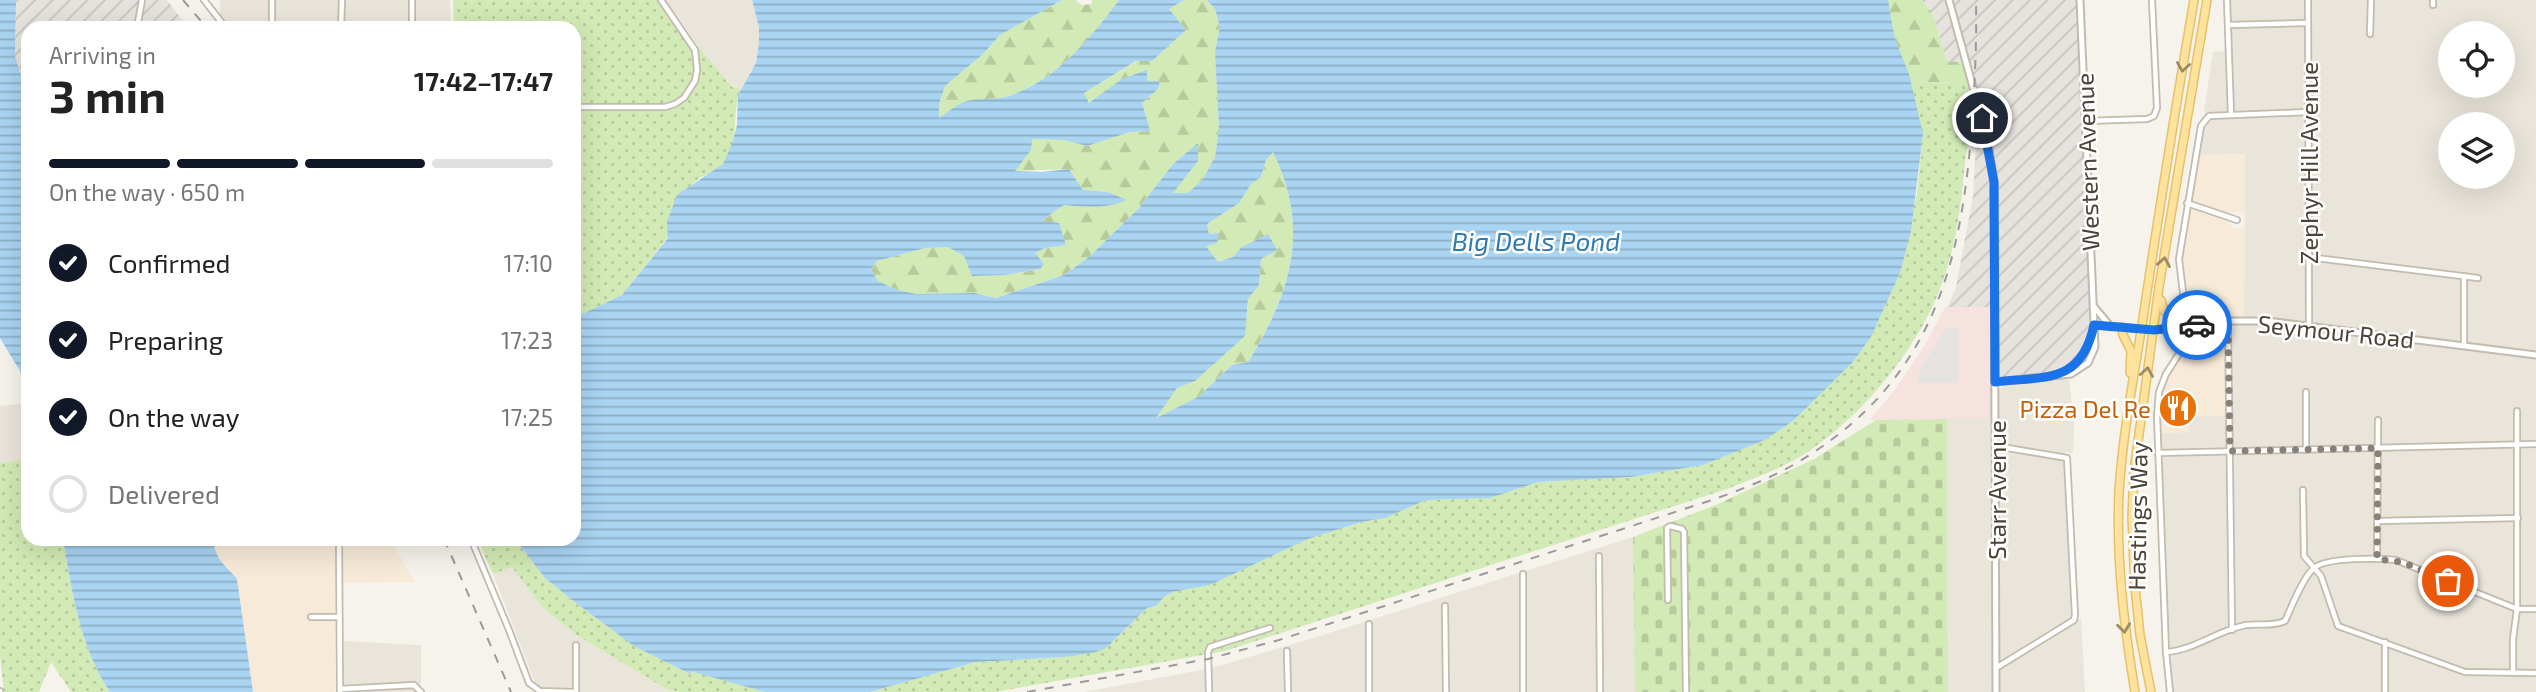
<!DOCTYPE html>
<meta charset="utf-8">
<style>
body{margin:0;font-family:"Exo 2",sans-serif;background:#f6f6f6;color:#222;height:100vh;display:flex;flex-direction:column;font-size:26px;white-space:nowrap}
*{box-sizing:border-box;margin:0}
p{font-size:23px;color:#767676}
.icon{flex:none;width:38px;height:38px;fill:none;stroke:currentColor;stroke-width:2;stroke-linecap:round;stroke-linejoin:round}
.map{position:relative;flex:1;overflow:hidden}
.drawer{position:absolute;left:21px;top:21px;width:560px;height:525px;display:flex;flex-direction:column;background:#fff;border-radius:21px;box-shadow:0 7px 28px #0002}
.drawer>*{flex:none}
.controls{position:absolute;left:2438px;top:21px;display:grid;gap:14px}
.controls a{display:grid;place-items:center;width:77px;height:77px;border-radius:50%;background:#fff;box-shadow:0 7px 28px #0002;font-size:35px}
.pin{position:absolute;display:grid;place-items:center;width:60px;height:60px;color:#fff;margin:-30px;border:4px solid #fff;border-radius:50%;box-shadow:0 2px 7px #0007}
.courier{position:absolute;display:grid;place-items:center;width:70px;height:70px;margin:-35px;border:5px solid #1a73e8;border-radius:50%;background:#fff;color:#222;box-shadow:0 2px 9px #0007}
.overview em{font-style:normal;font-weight:700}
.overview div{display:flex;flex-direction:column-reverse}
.overview{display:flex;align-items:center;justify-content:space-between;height:119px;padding:0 28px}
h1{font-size:46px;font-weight:700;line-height:52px}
.bar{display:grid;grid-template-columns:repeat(4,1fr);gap:10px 7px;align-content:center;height:84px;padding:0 28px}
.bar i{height:9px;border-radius:5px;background:#e0e0e0}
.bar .selected{background:#111827}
.bar p{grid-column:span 4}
ol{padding:0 28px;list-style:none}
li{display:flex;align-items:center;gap:21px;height:77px}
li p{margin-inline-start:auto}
li .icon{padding:7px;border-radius:50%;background:#111827;color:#fff;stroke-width:4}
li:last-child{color:#767676}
li i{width:38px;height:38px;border:4px solid #e0e0e0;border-radius:50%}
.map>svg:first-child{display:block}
.residential{fill:#eae5da;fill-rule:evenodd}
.commercial{fill:#f7ead8}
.industrial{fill:url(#industrial-furrows)}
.medical{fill:#f6e3e0}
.forest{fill:url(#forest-firs)}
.cemetery{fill:url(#cemetery-stones)}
.park{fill:url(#park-dots)}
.parking{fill:#e5e3e0}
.water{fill:url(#water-rules);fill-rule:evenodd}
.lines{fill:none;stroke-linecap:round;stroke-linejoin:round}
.minor-casing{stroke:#c2bbae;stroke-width:8}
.tertiary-casing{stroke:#c2bbae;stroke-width:9}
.primary-casing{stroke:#e6c16a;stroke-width:10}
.minor{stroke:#fff;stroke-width:4.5}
.tertiary{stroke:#fff;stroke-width:5}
.primary{stroke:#ffe39c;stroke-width:7}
.rail{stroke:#9a9a9a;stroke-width:2;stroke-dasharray:9 9;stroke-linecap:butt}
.oneway{stroke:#9c8c66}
.done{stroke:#878178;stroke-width:7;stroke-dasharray:0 12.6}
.route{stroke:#1a73e8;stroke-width:9}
.labels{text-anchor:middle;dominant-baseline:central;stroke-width:5;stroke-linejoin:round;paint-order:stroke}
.street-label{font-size:24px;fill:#4b4439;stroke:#fff}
.food-label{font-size:24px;fill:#c56008;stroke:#fff;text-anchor:end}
.water-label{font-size:26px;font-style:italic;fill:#2e7ab2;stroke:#fff}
</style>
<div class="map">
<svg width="2536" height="692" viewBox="0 0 2536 692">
<defs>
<pattern id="industrial-furrows" width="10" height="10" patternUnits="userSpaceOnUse" patternTransform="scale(1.75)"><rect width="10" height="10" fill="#e6e2dd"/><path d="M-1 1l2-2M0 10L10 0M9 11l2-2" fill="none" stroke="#c7c3be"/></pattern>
<pattern id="forest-firs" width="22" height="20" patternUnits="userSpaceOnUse" patternTransform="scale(1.75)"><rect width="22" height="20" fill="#d2eab5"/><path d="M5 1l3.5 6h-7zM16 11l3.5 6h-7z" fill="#b6ca9c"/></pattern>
<pattern id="cemetery-stones" width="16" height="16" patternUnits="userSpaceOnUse" patternTransform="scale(1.75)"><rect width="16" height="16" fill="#d2eab5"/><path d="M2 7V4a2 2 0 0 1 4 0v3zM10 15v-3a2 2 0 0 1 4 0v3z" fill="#b6ca9c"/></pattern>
<pattern id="park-dots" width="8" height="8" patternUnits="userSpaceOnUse" patternTransform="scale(1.75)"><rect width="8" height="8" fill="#d2eab5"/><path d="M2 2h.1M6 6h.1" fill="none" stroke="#b6ca9c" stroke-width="1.8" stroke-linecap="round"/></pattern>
<pattern id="water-rules" width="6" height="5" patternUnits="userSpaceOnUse" patternTransform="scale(1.75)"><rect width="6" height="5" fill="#a9d4f2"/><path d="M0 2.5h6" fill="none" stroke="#8caec5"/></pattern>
</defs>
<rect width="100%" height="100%" fill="#f6f3ec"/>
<g class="residential">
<polygon points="220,0 450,0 451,28 229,28 220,17"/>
<polygon points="666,0 752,0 759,27 759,43 756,63 741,89 732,87 698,46"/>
<path d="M2230,0H2536V351L2278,319L2244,317L2245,154L2199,155L2202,132L2208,121L2204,111L2213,52L2232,51ZM2450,33H2502V86H2450ZM2450,124H2502V177H2450Z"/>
<polygon points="2262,324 2536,359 2536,692 2173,692 2168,625 2160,433 2188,432 2188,416 2233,416 2233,329 2235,325"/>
<polygon points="2069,377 2074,425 2073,453 2065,452 2071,617 2076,621 2081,618 2085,692 1999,692 1998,391 2004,385"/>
<polygon points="28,403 28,459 0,463 0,406"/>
<polygon points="1990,418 1992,692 1948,692 1947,419"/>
<polygon points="1633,537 1635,692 1084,692 1212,668 1323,635"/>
<polygon points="512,566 542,607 575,634 666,689 680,692 535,692 535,683 493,574"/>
<polygon points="344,641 421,645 421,692 344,692"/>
</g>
<g class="commercial">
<polygon points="2245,154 2244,215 2239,212 2228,213 2226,220 2234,229 2244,227 2244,317 2194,320 2191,318 2181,271 2183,241 2199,155"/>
<polygon points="2224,325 2226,329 2227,416 2189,416 2188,432 2160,433 2162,388 2172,367 2186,347 2192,332 2198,328"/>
<polygon points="212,539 390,539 415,582 335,583 335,692 253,692 237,579 225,568 217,556"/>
</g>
<g class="industrial">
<polygon points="16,0 167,0 188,28 28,28 28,98 15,56"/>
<polygon points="1922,0 2080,0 2094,325 2087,350 2061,375 1995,382 1996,418 1876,420 1942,320 1956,287 1973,196 1978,104 1966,63 1947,61 1932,13"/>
</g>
<polygon class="medical" points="1945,307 1990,307 1990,418 1870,420 1896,388 1926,343"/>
<g class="forest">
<path d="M1062,0H1075L1082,5L1092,4V0H1119C1090,40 1054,83 1004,97C992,100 979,98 967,102C957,105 947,113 939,118V104L945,86L982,55L1000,35Z"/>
<path d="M1184,0H1207L1215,9L1220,27L1215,52L1219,129L1215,157L1203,179L1188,193H1172L1198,161V144L1173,164L1139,208L1089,257L1064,275L996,298L974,293L917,294L897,290L878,281L871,270L877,261L925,248L948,247L964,256L973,276L1005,275L1040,269L1035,253L1045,248L1066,245L1040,222L1064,205C1085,207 1105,209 1126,200L1108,192L1083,190L1069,169L1014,171L1031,150V139L1064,140L1087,146L1130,132L1149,131L1142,103L1158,89L1160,81H1147L1088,103L1084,93L1137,61H1152L1186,30L1169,9Z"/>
<polygon points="1888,0 1922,0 1932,13 1947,61 1966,63 1967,83 1910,82 1895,39"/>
<path d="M1273,151C1311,229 1291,292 1248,362L1232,365L1198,397L1154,419L1177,388L1195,381L1245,336L1248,299L1259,284L1261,259L1276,249L1242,247L1233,257L1218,262L1205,246L1219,233L1209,234L1207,224L1239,203L1251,184L1261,177L1266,160Z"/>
</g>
<polygon class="cemetery" points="1947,419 1948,692 1635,692 1633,537 1718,504 1814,459 1876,420"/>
<g class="park">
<path d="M453,0H659L693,50L698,46L732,87L741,89C731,111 741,139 724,163C718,171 708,173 700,178C679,194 666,211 668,237L622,295L574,318V28H454Z"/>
<path d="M1910,82L1967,83C1975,112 1967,143 1964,173C1961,206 1956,240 1946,272C1925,340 1867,412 1809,451C1784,468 1754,478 1727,489L1225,651L995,692H870L976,662L1065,657L1114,641L1147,608L1156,606L1164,597L1172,592L1210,585L1308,539L1361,522L1385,518L1426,500L1490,498L1538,482L1631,477L1703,465L1765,440L1793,421L1853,362L1871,337L1900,273L1917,193L1923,134Z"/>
<path d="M28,459V539H63C72,591 80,648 110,692H71L51,662L39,692H4L0,656V463Z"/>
<polygon points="477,539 515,539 545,578 576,603 634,645 691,675 690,670 765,692 680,692 666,689 575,634 542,607 512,567 493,574"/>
</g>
<polygon class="parking" points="1946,328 1959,328 1959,370 1957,383 1917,383 1920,369"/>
<g class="water">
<polygon points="0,0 16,0 15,56 28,98 28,396 20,371 0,338"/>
<path d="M752,0H1062L1000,35L982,55L945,86L939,104V118C948,112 957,104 967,101C979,98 993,100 1005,97C1054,83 1089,40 1119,0H1184L1169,9L1186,30L1152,61H1136L1084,93L1089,103L1122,79L1147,70V81H1160L1158,89L1142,103L1150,131L1130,132L1087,146L1064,140L1032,139L1031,150L1015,171L1042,172L1069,169L1083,190L1108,192L1127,200C1106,209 1086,207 1064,205L1041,221L1059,223L1066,245L1045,248L1035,253L1044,264L1040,269L1005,275L972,276L964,256L948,247L925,248L877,261L871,270L878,281L897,290L917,294L974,293L996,298L1064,275L1089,257L1139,208L1173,164L1198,143V161L1173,193H1188L1203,179L1215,157L1219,129L1215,52L1220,27L1215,9L1207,0H1888L1895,39L1909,74L1923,134L1911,231L1900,273L1871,337L1853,362L1793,421L1765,440L1703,465L1631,477L1538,482L1490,498L1426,500L1385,518L1361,522L1308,539L1210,585L1172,592L1164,597L1156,606L1147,608L1106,648L1096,652L1065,657L976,662L870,692H765L690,671L692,675L634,646L576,603L545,578L515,539H574V318L622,295L668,238L667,222L677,195L723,164L732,144L737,125L738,95L756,63L759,43V27ZM1273,152C1311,229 1291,293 1248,362L1232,365L1198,397L1156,418L1177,388L1195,381L1245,336L1248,299L1259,285L1261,259L1277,250L1268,234L1242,247L1233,257L1218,262L1206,246L1217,243L1219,233L1209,234L1207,224L1239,203L1251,184L1261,177L1266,160Z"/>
<path d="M63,539H212C219,565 222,561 237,579L253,692H110C80,648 72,591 63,539Z"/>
</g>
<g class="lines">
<g class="minor-casing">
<g id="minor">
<polyline points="204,0 226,28"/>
<polyline points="2227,0 2231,114"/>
<polyline points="2308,0 2309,326"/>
<polyline points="2433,5 2433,0"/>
<polyline points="2228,25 2307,23"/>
<polyline points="137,28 142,0"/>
<polyline points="272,28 272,0"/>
<polyline points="341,28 342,0"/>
<polyline points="412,28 412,0"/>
<polyline points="2370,34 2371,0"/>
<polyline points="574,107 665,107 675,104 684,98 695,81 697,70 695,50 661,0"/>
<polyline points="2085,121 2147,119 2154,116 2157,108 2152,0"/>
<polyline points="2187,203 2237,220"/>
<polyline points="2308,257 2478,278"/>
<polyline points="2464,276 2464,345"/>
<polyline points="2228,321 2232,630"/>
<polyline points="1996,446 2067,458 2075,615 2074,620 1996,668"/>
<polyline points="2306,450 2306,392"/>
<polyline points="2158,453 2536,444"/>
<polyline points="2303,490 2304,556 2321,576 2338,626 2465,672 2536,673"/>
<polyline points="2378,521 2518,518"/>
<polyline points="339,539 340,692"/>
<polyline points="471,539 509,630 529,683 540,691 573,692"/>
<polyline points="1599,556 1600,692"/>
<polyline points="2377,559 2378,420"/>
<polyline points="1523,574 1523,692"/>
<polyline points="1668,600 1667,528 1670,526 1682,529 1684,532 1686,692"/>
<polyline points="1445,606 1446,692"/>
<polyline points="311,617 339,617"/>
<polyline points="1369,624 1369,692"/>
<polyline points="1287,651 1288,692"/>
<path d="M2166,652C2195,650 2218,630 2246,625C2260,623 2272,627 2285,621C2292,606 2303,577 2314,568C2327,557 2379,558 2396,560L2517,609H2536"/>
<polyline points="2513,673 2513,639 2517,609 2517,411"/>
<polyline points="340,689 414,685 421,692"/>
<polyline points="0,691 0,692"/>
<polyline points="576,692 576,645"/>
<polyline points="1209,692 1208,652 1210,647 1270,628"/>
<polyline points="2170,692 2166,652 2157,416 2159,392 2166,374 2182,349 2188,334 2179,259 2201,126 2209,116 2308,112"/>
<polyline points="2385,692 2385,642"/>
</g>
</g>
<g class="tertiary-casing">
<g id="tertiary">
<polyline points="1949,0 1988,142 1994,182 1996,692"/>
<polyline points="2095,308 2111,327"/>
<polyline points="2094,325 2154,330 2228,321 2267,321 2536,355"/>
<path d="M2063,373C2081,362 2088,352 2093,332"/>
<polyline points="1995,382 2071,374 2088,363 2095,347 2080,0"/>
</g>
</g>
<g class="primary-casing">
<g id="primary">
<polyline points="2161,300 2164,311 2180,327"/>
<polyline points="2122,327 2123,335 2131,351 2130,373"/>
<path d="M2135,692C2124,625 2116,560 2119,492C2123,427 2137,362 2146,298C2161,199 2177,99 2194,0"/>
<polyline points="2151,692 2140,635 2135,587 2132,517 2134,471 2159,287 2207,0"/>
</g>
</g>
<use href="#minor" class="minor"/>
<use href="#tertiary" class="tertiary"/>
<use href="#primary" class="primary"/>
<g class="rail">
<polyline points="183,0 207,28"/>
<polyline points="444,539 511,692"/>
<path d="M1027,692L1208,659L1279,640L1709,501C1746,488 1782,474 1814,452C1926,378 1958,276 1970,148C1974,99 1977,50 1976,0"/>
</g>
</g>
<defs><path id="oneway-chevron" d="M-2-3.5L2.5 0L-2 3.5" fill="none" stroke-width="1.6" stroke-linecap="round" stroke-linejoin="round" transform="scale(1.75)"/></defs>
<g class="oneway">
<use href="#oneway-chevron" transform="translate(2183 67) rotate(99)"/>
<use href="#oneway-chevron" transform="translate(2164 262) rotate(-80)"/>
<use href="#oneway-chevron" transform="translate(2147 372) rotate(-81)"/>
<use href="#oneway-chevron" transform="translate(2124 628) rotate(83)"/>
</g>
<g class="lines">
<polyline class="done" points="2197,325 2228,321 2230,451 2378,448 2377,559 2402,562 2448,581"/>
<path class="route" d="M1982,118L1994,182L1995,382C2045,376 2081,385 2094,325L2154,330L2197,325"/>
</g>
<defs>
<g id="restaurant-disc" transform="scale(2.0125)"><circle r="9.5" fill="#e8710a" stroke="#fff"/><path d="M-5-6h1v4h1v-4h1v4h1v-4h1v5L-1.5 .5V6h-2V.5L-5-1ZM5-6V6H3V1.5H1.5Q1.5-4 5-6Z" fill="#fff"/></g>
</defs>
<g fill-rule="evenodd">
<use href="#restaurant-disc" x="2178" y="408"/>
</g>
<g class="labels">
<g class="street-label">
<text transform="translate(2087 162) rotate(-92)">Western Avenue</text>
<text transform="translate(2308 163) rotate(-90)">Zephyr Hill Avenue</text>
<text transform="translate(2336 331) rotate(6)">Seymour Road</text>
<text transform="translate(1996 490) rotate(-90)">Starr Avenue</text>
<text transform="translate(2137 516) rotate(-89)">Hastings Way</text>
</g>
<g class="food-label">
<text x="2151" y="408">Pizza Del Re</text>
</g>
<g class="water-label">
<text x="1536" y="240">Big Dells Pond</text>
</g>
</g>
</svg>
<div class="controls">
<a><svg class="icon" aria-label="locate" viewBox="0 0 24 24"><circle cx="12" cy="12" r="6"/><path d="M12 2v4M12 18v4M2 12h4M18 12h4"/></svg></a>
<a><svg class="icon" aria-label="layers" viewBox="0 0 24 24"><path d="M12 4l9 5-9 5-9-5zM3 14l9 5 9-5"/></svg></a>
</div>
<div class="pin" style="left:2448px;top:581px;background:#ea580c"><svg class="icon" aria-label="bag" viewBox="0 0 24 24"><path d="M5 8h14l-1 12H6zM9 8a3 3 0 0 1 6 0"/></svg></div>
<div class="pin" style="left:1982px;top:118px;background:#1f2937"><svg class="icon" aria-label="home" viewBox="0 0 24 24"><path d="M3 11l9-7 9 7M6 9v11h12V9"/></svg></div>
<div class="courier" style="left:2197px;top:325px"><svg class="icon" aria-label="car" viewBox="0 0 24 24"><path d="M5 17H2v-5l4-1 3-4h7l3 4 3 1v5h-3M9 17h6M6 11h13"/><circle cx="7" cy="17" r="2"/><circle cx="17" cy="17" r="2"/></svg></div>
<section class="drawer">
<div class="overview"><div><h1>3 min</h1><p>Arriving in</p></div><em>17:42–17:47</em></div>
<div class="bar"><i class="selected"></i><i class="selected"></i><i class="selected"></i><i></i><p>On the way · 650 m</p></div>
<ol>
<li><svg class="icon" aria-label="check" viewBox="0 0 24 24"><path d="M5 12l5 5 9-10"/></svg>Confirmed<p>17:10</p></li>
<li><svg class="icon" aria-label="check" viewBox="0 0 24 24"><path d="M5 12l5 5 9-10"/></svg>Preparing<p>17:23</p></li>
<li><svg class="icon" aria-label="check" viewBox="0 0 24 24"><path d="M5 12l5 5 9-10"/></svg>On the way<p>17:25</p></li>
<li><i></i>Delivered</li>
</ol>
</section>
</div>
